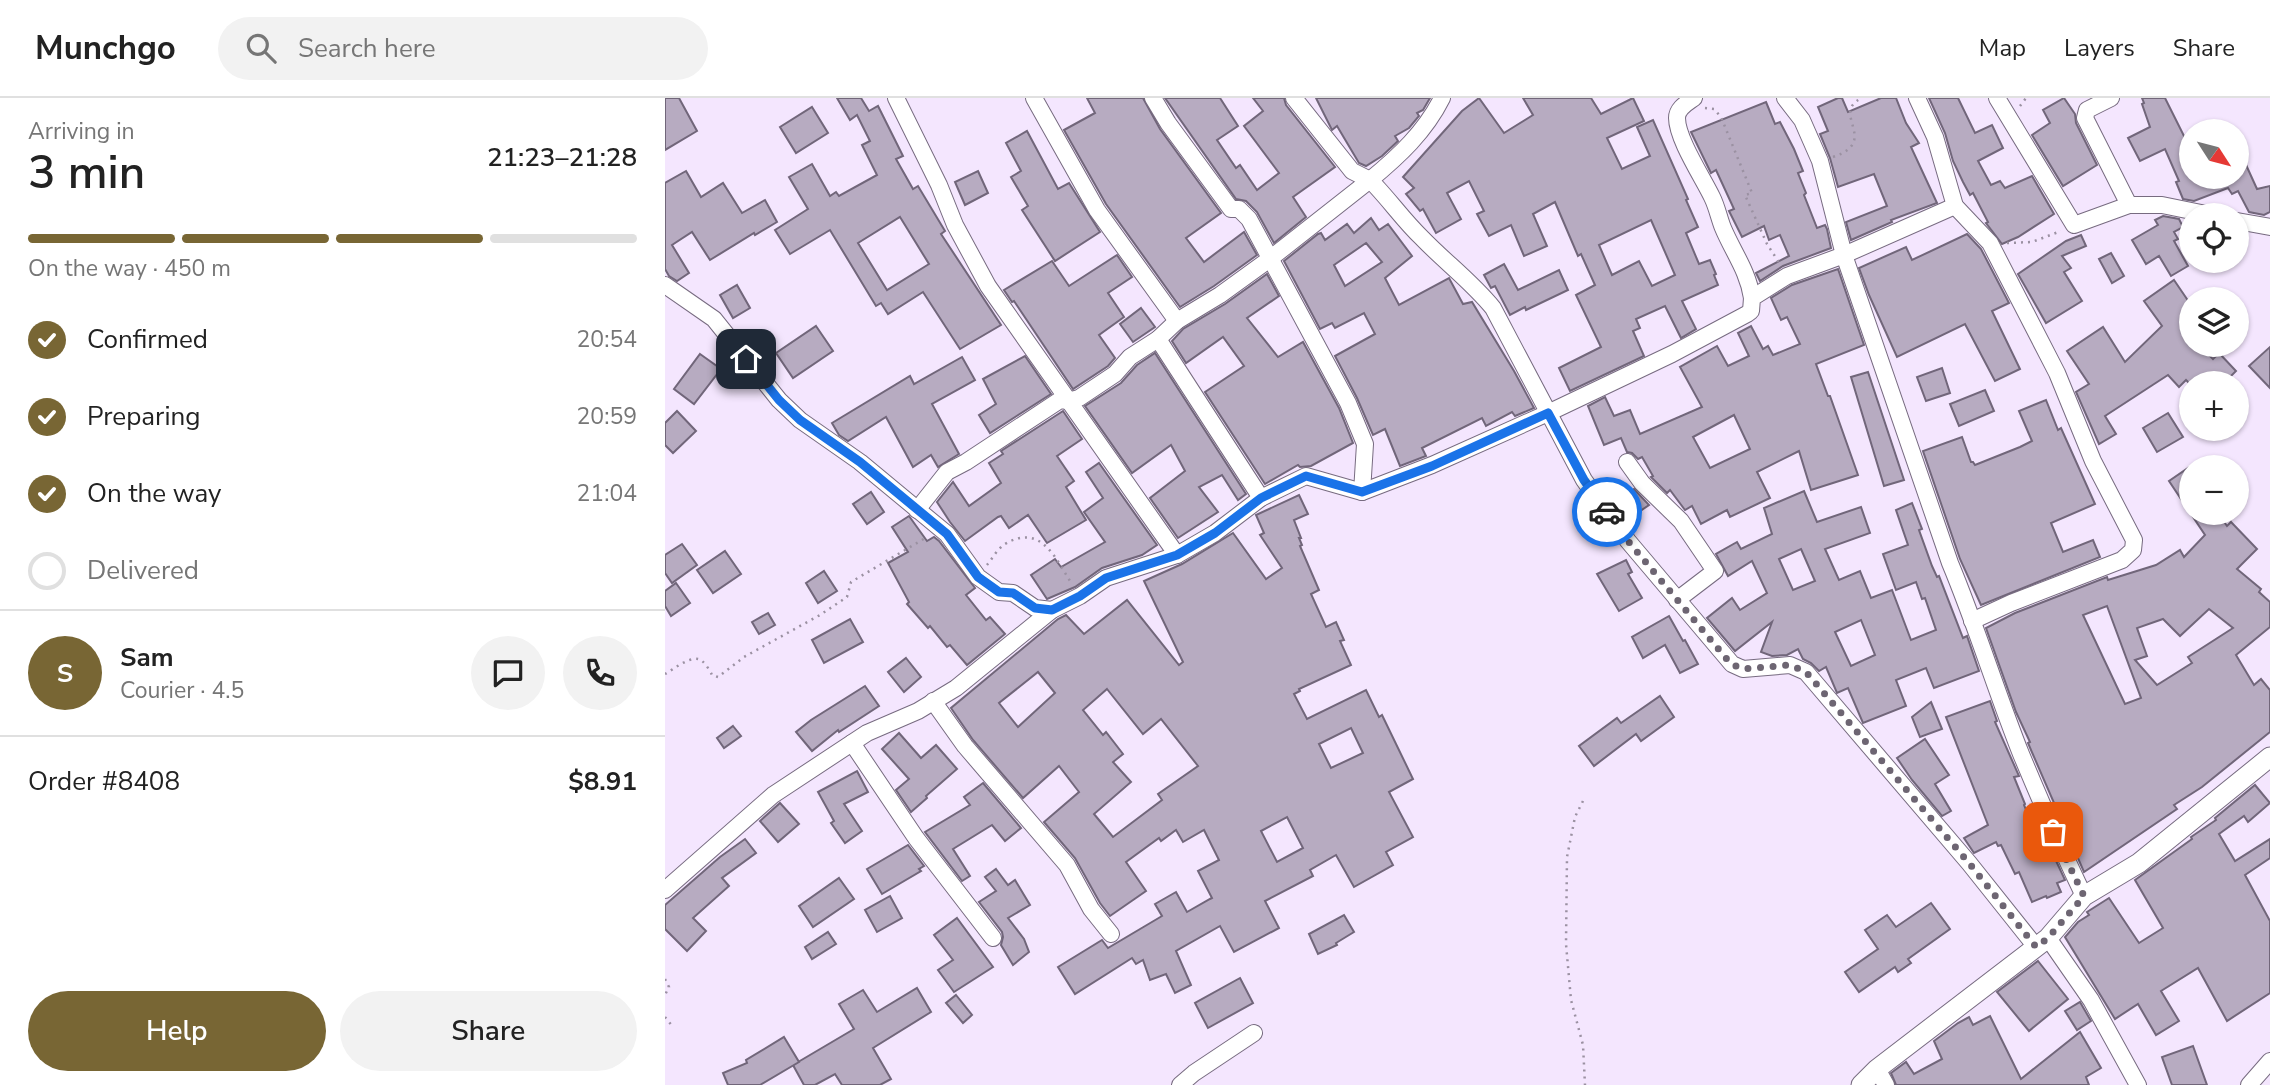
<!DOCTYPE html>
<meta charset="utf-8">
<style>
body{margin:0;font-family:"Nunito Sans",sans-serif;background:#f2f2f2;color:#222;height:100vh;display:flex;flex-direction:column;font-size:26px;white-space:nowrap}
*{box-sizing:border-box;margin:0}
p{font-size:23px;color:#767676}
.icon{flex:none;width:38px;height:38px;fill:none;stroke:currentColor;stroke-width:2;stroke-linecap:round;stroke-linejoin:round}
.map{position:relative;flex:1;overflow:hidden}
.drawer{display:flex;flex-direction:column;background:#fff;width:665px}
.drawer>*{flex:none}
.needle{width:46px;rotate:126deg}
.controls{position:absolute;left:1514px;top:21px;display:grid;gap:14px}
.controls a{display:grid;place-items:center;width:70px;height:70px;border-radius:50%;background:#fff;box-shadow:0 2px 5px #0004;font-size:35px}
.pin{position:absolute;display:grid;place-items:center;width:60px;height:60px;color:#fff;margin:-30px;border-radius:14px;box-shadow:0 4px 10px #0006}
.courier{position:absolute;display:grid;place-items:center;width:70px;height:70px;margin:-35px;border:5px solid #1a73e8;border-radius:50%;background:#fff;color:#222;box-shadow:0 2px 9px #0007}
.summary em{font-style:normal;font-weight:600}
.summary div{display:flex;flex-direction:column-reverse}
.summary{display:flex;align-items:center;justify-content:space-between;height:119px;padding:0 28px}
h1{font-size:46px;font-weight:600;line-height:52px}
.bar{display:grid;grid-template-columns:repeat(4,1fr);gap:10px 7px;align-content:center;height:84px;padding:0 28px}
.bar i{height:9px;border-radius:5px;background:#e0e0e0}
.bar .active{background:#786634}
.bar p{grid-column:span 4}
.line{display:flex;align-items:center;gap:18px;padding:0 28px;border-top:2px solid #e0e0e0}
.line div{flex:1}
.round{display:grid;place-items:center;flex:none;width:74px;height:74px;border-radius:37px;background:#f2f2f2}
ol{padding:0 28px;list-style:none}
li{display:flex;align-items:center;gap:21px;height:77px}
li p{margin-inline-start:auto}
li .icon{padding:7px;border-radius:50%;background:#786634;color:#fff;stroke-width:4}
li:last-child{color:#767676}
li i{width:38px;height:38px;border:4px solid #e0e0e0;border-radius:50%}
.primary-button{display:flex;gap:14px;margin-top:auto;padding:14px 28px}
.primary-button a{flex:1;height:80px;border-radius:42px;background:#786634;color:#fff;font-size:28px;font-weight:600;line-height:80px;text-align:center}
.primary-button a+a{background:#f2f2f2;color:#222}
header{display:flex;align-items:center;gap:42px;box-sizing:border-box;height:98px;padding:0 35px;background:#fff;border-bottom:2px solid #e0e0e0}
header strong{font-size:33px}
nav{display:flex;gap:38px;margin-inline-start:auto;font-size:24px}
.search{width:490px;height:63px;background:#f2f2f2;display:flex;align-items:center;gap:18px;box-sizing:border-box;padding:0 24px;border-radius:38px;color:#767676;font-size:26px}
main{display:flex;flex:1;min-height:0}
.map>svg:first-child{display:block}
.building{fill:#b7abc1;stroke:#71667a;stroke-width:2;fill-rule:evenodd}
.lines{fill:none;stroke-linecap:round;stroke-linejoin:round}
.minor-casing{stroke:#776b80;stroke-width:18}
.tertiary-casing{stroke:#776b80;stroke-width:21}
.path{stroke:#9b91a2;stroke-width:2.5;stroke-dasharray:2 5;stroke-linecap:butt}
.minor{stroke:#fff;stroke-width:16}
.tertiary{stroke:#fff;stroke-width:19}
.done{stroke:#6d6572;stroke-width:7;stroke-dasharray:0 12.6}
.route{stroke:#1a73e8;stroke-width:9}
</style>
<header>
<strong>Munchgo</strong>
<div class="search"><svg class="icon" aria-label="search" viewBox="0 0 24 24"><circle cx="10" cy="10" r="6"/><path d="M15 15l6 6"/></svg>Search here</div>
<nav><a>Map</a><a>Layers</a><a>Share</a></nav>
</header>
<main>
<section class="drawer">
<div class="summary"><div><h1>3 min</h1><p>Arriving in</p></div><em>21:23–21:28</em></div>
<div class="bar"><i class="active"></i><i class="active"></i><i class="active"></i><i></i><p>On the way · 450 m</p></div>
<ol>
<li><svg class="icon" aria-label="check" viewBox="0 0 24 24"><path d="M5 12l5 5 9-10"/></svg>Confirmed<p>20:54</p></li>
<li><svg class="icon" aria-label="check" viewBox="0 0 24 24"><path d="M5 12l5 5 9-10"/></svg>Preparing<p>20:59</p></li>
<li><svg class="icon" aria-label="check" viewBox="0 0 24 24"><path d="M5 12l5 5 9-10"/></svg>On the way<p>21:04</p></li>
<li><i></i>Delivered</li>
</ol>
<div class="line" style="height:126px"><b class="round" style="background:#786634;color:#fff">S</b><div><b>Sam</b><p>Courier · 4.5</p></div><a class="round"><svg class="icon" aria-label="chat" viewBox="0 0 24 24"><path d="M4 5h16v11H9l-5 4z"/></svg></a><a class="round"><svg class="icon" aria-label="phone" viewBox="0 0 24 24"><path d="M5 4h4l2 5-3 2q2 4 5 5l2-3 5 2v4C11 20 4 13 5 4z"/></svg></a></div>
<div class="line" style="height:91px"><div>Order #8408</div><b>$8.91</b></div>
<div class="primary-button"><a>Help</a><a>Share</a></div>
</section>
<div class="map">
<svg width="1605" height="987" viewBox="0 0 1605 987">
<rect width="100%" height="100%" fill="#f4e6fe"/>
<g class="building">
<polygon points="0,0 14,0 32,33 0,52"/>
<path d="M172,0H196L204,13L213,8L238,58L231,61L248,91L253,88L280,133L276,136L336,227L295,251L258,194L223,216L216,205L211,208L165,132L125,156L110,132L143,111L124,79L147,66L165,98L171,94L174,98L212,77L197,47L205,43L192,17L185,22ZM235,119L264,166L222,192L193,145Z"/>
<polygon points="422,0 478,0 495,31 556,115 521,140 539,164 579,134 592,157 549,188 515,209 441,106 399,32 430,15"/>
<polygon points="500,0 555,0 573,28 552,42 571,70 575,67 592,92 614,75 579,28 598,13 588,0 619,0 621,7 670,69 628,99 641,119 609,145 592,114 581,103 571,101"/>
<polygon points="651,0 765,0 758,12 752,15 754,18 744,30 730,38 733,43 717,58 701,68 694,65 672,28 667,32"/>
<path d="M814,0L839,35L868,17L858,0H926L936,16L968,0L979,23L942,40L957,71L985,58L972,29L988,22L1023,101L1021,102L1033,129L1021,135L1034,166L1045,162L1051,176L1049,177L1053,187L1017,203L1031,231L1016,240L1000,208L971,221L975,230L968,233L979,258L905,293L894,270L936,249L911,197L930,187L916,156L913,158L890,104L868,116L882,148L859,158L846,127L824,138L812,116L819,113L804,83L782,95L796,121L771,135L758,111L755,113L741,96L749,90L738,79L797,13ZM986,122L1010,177L987,188L974,163L947,177L934,147Z"/>
<polygon points="1173,0 1177,0 1183,14 1216,0 1231,0 1241,25 1254,45 1246,49 1272,105 1226,122 1227,124 1186,142 1181,124 1222,108 1209,76 1173,89 1165,60 1155,36 1163,33 1153,9"/>
<polygon points="1264,0 1293,0 1310,35 1327,27 1338,50 1313,63 1326,87 1335,83 1340,90 1367,78 1389,116 1353,139 1337,146 1321,125 1323,124 1308,95 1305,97 1298,84 1288,63 1280,35"/>
<polygon points="1399,0 1410,16 1411,25 1432,67 1398,88 1367,37 1385,25 1378,12"/>
<polygon points="1477,0 1500,0 1526,52 1526,79 1572,79 1572,47 1592,91 1605,88 1605,114 1599,117 1584,114 1573,93 1567,96 1563,90 1529,103 1518,101 1511,84 1514,83 1500,51 1475,63 1463,40 1485,29 1477,6 1479,5"/>
<polygon points="1101,4 1110,26 1115,24 1129,51 1138,73 1133,75 1141,95 1139,97 1152,130 1160,127 1162,131 1166,150 1118,168 1095,183 1091,175 1124,158 1115,137 1104,142 1099,128 1077,139 1064,113 1069,111 1051,72 1046,75 1026,34"/>
<polygon points="147,9 163,35 131,55 115,29"/>
<polygon points="362,33 393,91 404,85 435,134 390,163 357,112 363,108 346,79 356,73 341,45"/>
<polygon points="21,73 36,99 58,85 77,115 100,102 112,124 90,137 89,135 45,162 27,134 7,147 24,175 12,183 4,178 0,171 0,85"/>
<polygon points="313,73 323,95 300,107 290,84"/>
<polygon points="1498,118 1514,121 1518,129 1509,134 1513,141 1509,143 1523,168 1506,178 1494,158 1481,166 1467,142 1493,127 1490,122"/>
<path d="M706,120L714,132L723,126L747,158L720,180L734,207L784,180L798,206L807,204L849,273L869,310L850,318L847,314L821,328L817,320L757,350L761,358L735,368L720,331L708,337L692,300L670,258L710,236L699,215L670,230L667,225L655,231L619,163L653,136L656,135L660,142L682,126L689,135ZM701,145L717,164L680,188L669,167Z"/>
<polygon points="1302,136 1316,151 1344,205 1327,213 1355,271 1330,283 1300,226 1232,259 1204,197 1194,170 1241,149 1247,162"/>
<polygon points="1416,137 1421,148 1397,158 1406,170 1399,174 1417,203 1381,225 1353,176 1401,143"/>
<polygon points="1446,155 1459,178 1447,185 1434,161"/>
<polygon points="452,157 467,179 443,195 459,219 434,237 450,260 443,268 408,291 349,203 347,204 339,192 387,163 404,188"/>
<polygon points="839,166 853,192 894,172 903,192 861,212 860,209 845,217 830,188 826,190 819,177"/>
<path d="M1173,171L1199,247L1151,266L1163,298H1165L1193,377L1146,392L1134,353L1092,374L1105,400L1065,419L1062,412L1036,426L1027,408L1020,412L1005,392L1002,395L986,379L988,378L977,359L973,361L967,355L962,354L956,340L939,347L923,308L940,299L949,318L965,312L975,336L1037,309L1015,269L1052,248L1063,268L1084,258L1073,235L1086,228L1098,251L1103,248L1108,257L1135,246L1122,219L1116,222L1106,200L1127,187ZM1069,317L1085,351L1045,370L1028,339Z"/>
<polygon points="602,176 614,198 582,220 613,259 638,244 674,310 688,345 646,368 635,369 633,367 600,386 540,294 579,268 558,239 521,265 507,243 518,231 560,206"/>
<polygon points="1509,182 1526,207 1526,247 1534,247 1548,261 1554,255 1571,273 1559,285 1524,285 1521,282 1514,289 1503,277 1440,318 1451,336 1434,346 1411,294 1424,286 1402,253 1438,229 1460,264 1497,228 1479,203"/>
<polygon points="72,187 85,210 68,220 55,197"/>
<polygon points="476,210 490,229 468,244 455,226"/>
<polygon points="151,228 168,253 128,280 111,255"/>
<polygon points="1605,249 1605,290 1584,268"/>
<polygon points="490,255 581,396 573,402 557,377 534,389 553,414 513,440 485,400 520,373 506,347 467,375 420,308 456,285 472,267"/>
<polygon points="35,256 56,271 29,306 9,291"/>
<polygon points="360,258 386,296 325,335 314,317 331,306 318,281"/>
<polygon points="297,259 310,282 267,306 294,356 273,369 266,357 248,369 221,319 183,343 174,337 167,325 245,278 249,286"/>
<polygon points="1277,270 1285,295 1261,303 1252,279"/>
<polygon points="1203,274 1239,382 1219,388 1186,279"/>
<polygon points="1320,292 1329,313 1294,328 1285,306"/>
<polygon points="1381,302 1393,332 1396,330 1430,406 1386,425 1398,454 1428,442 1435,459 1316,507 1295,461 1258,353 1297,339 1306,364 1308,364 1310,367 1355,349 1367,343 1354,313"/>
<polygon points="12,313 31,333 8,355 0,347 0,325"/>
<polygon points="398,313 417,341 392,358 409,383 401,389 421,422 382,445 363,417 344,430 336,418 333,419 300,443 285,424 272,404 288,384 304,408 336,385 324,365 338,356 336,353"/>
<polygon points="1503,315 1518,339 1492,354 1478,330"/>
<polygon points="434,365 492,447 477,457 437,470 410,489 382,501 366,477 390,461 396,469 440,444 419,414 438,400 421,374"/>
<path d="M1526,368V415H1553L1562,428L1566,424L1592,451L1572,471L1596,491L1594,494L1605,504V529L1571,557L1589,587L1596,581L1605,592V634L1537,689L1509,707L1512,711L1419,774L1366,652L1363,645L1365,644L1351,614L1321,530L1350,515L1442,479L1443,482L1491,467L1515,452L1519,459L1540,437L1504,383ZM1442,508L1476,600L1460,606L1418,517ZM1544,511L1568,530L1523,559L1527,565L1492,587L1470,562L1482,558L1472,530L1498,521L1515,538Z"/>
<polygon points="969,391 984,407 965,420 953,402"/>
<path d="M1139,393L1152,424L1196,409L1205,435L1160,451L1174,482L1195,473L1206,500L1227,492L1246,542L1271,532L1260,500L1257,501L1251,484L1231,492L1218,456L1243,447L1231,412L1247,405L1257,431L1254,432L1267,468L1272,479L1274,478L1298,540L1302,538L1314,573L1269,590L1261,570L1231,582L1241,608L1198,625L1183,590L1172,595L1161,569L1154,573L1146,565L1138,561L1133,551L1122,557L1107,558L1096,554L1107,524L1070,553L1042,520L1067,500L1075,512L1102,495L1087,463L1063,478L1051,456L1072,444L1076,451L1107,436L1099,410ZM1136,451L1150,483L1128,492L1114,461ZM1196,522L1210,557L1186,568L1170,534Z"/>
<polygon points="206,394 219,414 202,426 188,406"/>
<path d="M634,397L643,416L629,422L636,440H634L637,447L635,448L654,492L646,496L661,529L671,524L679,542L675,543L686,567L634,591L635,593L629,596L642,621L701,592L714,619L717,617L748,681L724,694L748,739L721,754L728,767L689,789L671,757L645,772L648,778L600,803L614,830L569,854L555,828L511,853L526,887L510,895L501,876L485,882L478,862L471,866L467,860L410,896L393,869L437,842L443,850L497,818L490,806L511,794L522,814L545,801L547,800L533,773L554,762L539,732L518,744L511,732L496,743L494,740L461,764L481,793L445,818L435,805L410,760L379,724L414,694L394,668L358,700L308,642L286,610L393,521L401,517L419,536L462,502L514,567L518,564L479,483L517,466L568,435L601,481L617,470L595,437L599,435L591,417ZM373,574L390,595L353,629L334,605ZM442,591L478,636L496,621L533,668L493,696L497,702L448,739L429,716L466,684L448,664L458,656L441,634L438,637L418,612ZM686,630L698,655L666,670L654,646ZM622,719L638,750L612,764L596,733Z"/>
<polygon points="244,418 262,443 269,439 274,443 310,490 301,497 321,522 325,519 340,536 302,567 285,547 282,549 265,528 263,530 242,506 244,504 223,465 243,454 227,429"/>
<polygon points="17,446 32,467 7,485 0,475 0,457"/>
<polygon points="60,453 76,476 48,495 32,472"/>
<polygon points="961,462 967,474 963,476 977,500 954,513 932,476"/>
<polygon points="159,473 172,493 153,505 141,485"/>
<polygon points="11,485 25,505 6,518 0,508 0,493"/>
<polygon points="103,515 110,527 94,536 87,524"/>
<polygon points="1004,518 1018,543 1020,542 1033,566 1015,575 1000,547 978,560 967,539"/>
<polygon points="185,521 198,544 159,565 147,542"/>
<polygon points="241,560 256,579 239,594 223,574"/>
<polygon points="200,588 214,608 174,634 173,632 147,653 131,634 146,622"/>
<polygon points="995,598 1009,619 976,643 971,636 929,668 914,648 952,620 956,625"/>
<polygon points="1325,603 1332,623 1330,624 1354,678 1349,679 1360,706 1359,707 1373,740 1379,737 1400,782 1392,785 1396,794 1382,800 1381,798 1367,804 1354,774 1350,776 1336,747 1333,748 1331,744 1309,755 1299,740 1323,727 1281,619"/>
<polygon points="1266,604 1277,631 1255,639 1247,619"/>
<polygon points="68,628 76,638 59,650 52,640"/>
<polygon points="234,635 256,660 271,647 292,671 261,698 262,700 246,714 231,692 244,681 217,651"/>
<polygon points="1260,641 1284,677 1270,686 1286,713 1277,718 1247,682 1232,660"/>
<polygon points="192,673 203,694 179,706 197,733 180,745 166,725 169,723 153,694"/>
<polygon points="318,685 356,730 340,743 327,727 288,751 305,778 297,783 260,734 305,707 299,699"/>
<polygon points="1590,687 1605,705 1583,724 1579,718 1554,736 1570,763 1605,741 1605,760 1580,777 1605,823 1605,895 1562,923 1533,870 1496,893 1514,923 1491,937 1473,906 1450,921 1400,839 1413,824 1424,817 1422,814 1444,800 1474,845 1498,830 1470,782 1527,741 1526,739 1551,722 1550,720"/>
<polygon points="115,705 134,726 113,744 95,723"/>
<polygon points="80,741 91,755 57,780 64,788 28,820 41,833 22,853 0,831 0,807 55,759"/>
<polygon points="243,747 259,768 254,771 256,773 217,796 202,771"/>
<polygon points="331,771 343,787 350,782 365,807 343,820 359,841 364,854 348,867 336,847 338,839 337,834 314,804 331,793 320,779"/>
<polygon points="174,780 189,801 148,829 134,808"/>
<polygon points="225,798 237,820 212,834 200,812"/>
<polygon points="1266,805 1285,831 1243,861 1246,865 1233,874 1230,869 1194,894 1180,874 1213,851 1200,832 1222,817 1231,829"/>
<polygon points="679,817 689,834 671,845 672,847 653,856 644,836"/>
<polygon points="292,820 328,869 289,894 273,872 288,862 269,837"/>
<polygon points="163,834 171,846 147,861 140,849"/>
<polygon points="1373,863 1403,901 1364,933 1332,894"/>
<polygon points="575,880 588,905 543,930 530,905"/>
<polygon points="252,890 266,914 208,950 226,981 215,987 177,987 170,976 150,987 139,987 128,967 189,931 174,906 198,892 212,914"/>
<polygon points="291,897 307,917 298,925 281,905"/>
<polygon points="1415,904 1426,923 1412,932 1400,913"/>
<polygon points="1325,918 1356,981 1415,934 1436,970 1421,979 1424,987 1231,987 1226,975 1241,964 1249,976 1277,961 1269,943 1293,925 1304,919 1308,927"/>
<polygon points="119,939 134,964 95,987 63,987 58,975 82,965 81,962"/>
<polygon points="1528,948 1542,987 1507,987 1497,959"/>
</g>
<g class="lines">
<g class="minor-casing">
<g id="minor">
<polyline points="231,0 274,87 290,127 323,188 512,457"/>
<polyline points="369,0 432,112 512,223"/>
<polyline points="488,0 503,25 566,111 574,111 584,121 683,305 700,346 697,394"/>
<path d="M777,0C760,34 734,58 705,82C724,101 738,122 757,140C780,164 807,184 828,210L919,382L963,443L1067,566L1078,571L1125,567L1141,574L1304,765L1371,849"/>
<path d="M1029,0C1022,5 1012,10 1012,20C1012,41 1038,80 1047,99C1052,109 1054,120 1058,130C1068,154 1083,173 1087,200"/>
<path d="M1120,0L1137,22L1155,63L1179,157L1285,465C1311,527 1331,593 1356,656C1376,704 1396,751 1419,798"/>
<polyline points="1252,0 1270,39 1290,108 1325,145 1392,275 1428,363 1469,442 1468,452 1457,462 1346,505 1307,523"/>
<polyline points="1332,0 1409,127 1464,107 1497,107 1546,117"/>
<polyline points="1446,0 1422,12 1420,20 1464,107"/>
<polyline points="1572,123 1605,129"/>
<polyline points="0,187 49,221 114,302 135,322 195,364 282,436 313,479 334,494 348,495 370,510 387,512"/>
<polyline points="493,241 596,400"/>
<polyline points="962,364 977,385 1016,423 1050,473 1012,502"/>
<polyline points="252,412 282,374 301,364 395,302 403,303 414,300 450,276 465,259 493,241 512,223 555,197 606,160 705,82 687,73 629,0"/>
<polyline points="268,603 300,648 402,767 426,811 446,836"/>
<polyline points="187,645 251,740 328,840"/>
<polyline points="0,792 108,697 202,635 253,613 291,590 387,512 415,498 441,480 512,457 550,435 596,400 641,378 697,394 767,367 883,315 1007,256 1082,216 1086,213 1087,200 1122,178 1179,157 1290,108"/>
<polyline points="1383,840 1426,902 1473,987"/>
<polyline points="1212,971 1221,987"/>
<polyline points="515,987 529,975 589,935"/>
<polyline points="1584,987 1605,963"/>
</g>
</g>
<g class="tertiary-casing">
<polyline id="tertiary" points="1196,987 1212,971 1383,840 1419,798 1474,765 1605,659"/>
</g>
<g class="path">
<polyline points="1355,8 1361,0"/>
<polyline points="1040,10 1049,11 1056,19 1087,95 1080,97 1102,146 1115,166"/>
<path d="M1168,59C1216,43 1164,15 1197,0"/>
<polyline points="1342,145 1367,144 1396,133"/>
<path d="M322,467C327,461 333,450 340,446C377,424 391,462 407,486"/>
<path d="M0,576C9,571 28,555 37,563C41,566 45,573 47,577L53,579L79,559L155,517L182,499L186,484L262,439"/>
<polyline points="918,703 910,719 902,759 901,846 906,902 918,947 920,987"/>
<polyline points="0,881 4,889 0,897"/>
<polyline points="0,919 8,929"/>
</g>
<use href="#minor" class="minor"/>
<use href="#tertiary" class="tertiary"/>
</g>
<g class="lines">
<polyline class="done" points="942,414 963,443 1066,566 1078,571 1125,567 1141,574 1304,765 1371,849 1383,840 1419,798 1388,734"/>
<polyline class="route" points="81,261 114,302 135,322 195,364 282,436 313,479 334,494 348,495 370,510 387,512 415,498 441,480 512,457 550,435 596,400 641,378 697,394 767,368 883,315 919,382 942,414"/>
</g>
</svg>
<div class="controls">
<a><svg class="needle" viewBox="-14 -14 28 28"><path d="M0-13l5 13h-10z" fill="#e53935"/><path d="M0 13l5-13h-10z" fill="#767676"/></svg></a>
<a><svg class="icon" aria-label="locate" viewBox="0 0 24 24"><circle cx="12" cy="12" r="6"/><path d="M12 2v4M12 18v4M2 12h4M18 12h4"/></svg></a>
<a><svg class="icon" aria-label="layers" viewBox="0 0 24 24"><path d="M12 4l9 5-9 5-9-5zM3 14l9 5 9-5"/></svg></a>
<a>+</a>
<a>−</a>
</div>
<div class="pin" style="left:1388px;top:734px;background:#ea580c"><svg class="icon" aria-label="bag" viewBox="0 0 24 24"><path d="M5 8h14l-1 12H6zM9 8a3 3 0 0 1 6 0"/></svg></div>
<div class="pin" style="left:81px;top:261px;background:#1f2937"><svg class="icon" aria-label="home" viewBox="0 0 24 24"><path d="M3 11l9-7 9 7M6 9v11h12V9"/></svg></div>
<div class="courier" style="left:942px;top:414px"><svg class="icon" aria-label="car" viewBox="0 0 24 24"><path d="M5 17H2v-5l4-1 3-4h7l3 4 3 1v5h-3M9 17h6M6 11h13"/><circle cx="7" cy="17" r="2"/><circle cx="17" cy="17" r="2"/></svg></div>
</div>
</main>
